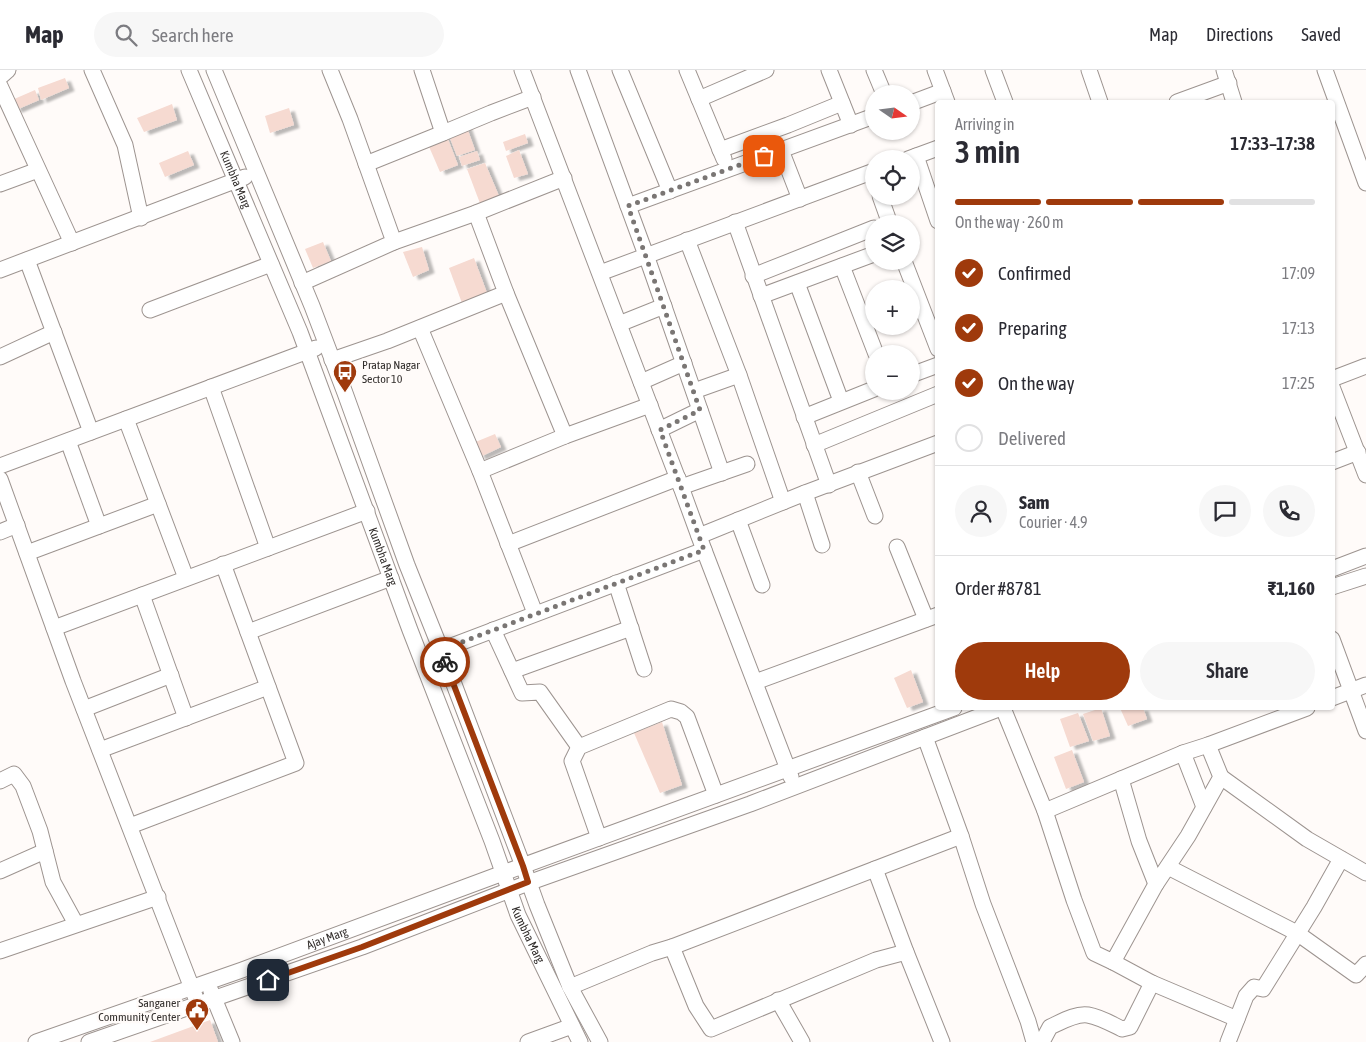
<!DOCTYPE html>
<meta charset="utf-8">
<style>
body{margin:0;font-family:"Asap Condensed",sans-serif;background:#f7f7f7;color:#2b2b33;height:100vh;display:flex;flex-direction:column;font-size:19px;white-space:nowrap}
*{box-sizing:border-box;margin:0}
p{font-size:16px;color:#7c7c81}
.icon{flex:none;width:28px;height:28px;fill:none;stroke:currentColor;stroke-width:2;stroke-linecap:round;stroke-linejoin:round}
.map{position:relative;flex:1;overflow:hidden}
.details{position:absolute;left:935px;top:30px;width:400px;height:610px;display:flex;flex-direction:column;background:#fff;border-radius:5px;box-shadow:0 1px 4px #0004}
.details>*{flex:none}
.needle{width:32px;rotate:104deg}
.buttons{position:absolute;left:865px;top:15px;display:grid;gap:10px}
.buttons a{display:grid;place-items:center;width:55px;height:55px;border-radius:50%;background:#fff;box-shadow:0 1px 4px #0004;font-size:25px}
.pin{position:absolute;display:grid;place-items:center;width:42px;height:42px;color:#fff;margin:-21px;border-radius:10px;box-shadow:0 2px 8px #0006}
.courier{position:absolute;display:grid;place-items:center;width:50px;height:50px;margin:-25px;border:4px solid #9f3a0c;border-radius:50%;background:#fff;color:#222;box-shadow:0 1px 6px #0007}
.overview em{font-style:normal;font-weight:600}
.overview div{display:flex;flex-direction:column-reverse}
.overview{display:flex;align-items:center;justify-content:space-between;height:85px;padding:0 20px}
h1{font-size:32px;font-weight:600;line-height:38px}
.bar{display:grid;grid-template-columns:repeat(4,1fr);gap:8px 5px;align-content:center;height:60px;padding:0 20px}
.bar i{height:6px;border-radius:4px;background:#e1e1e2}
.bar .on{background:#9f3a0c}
.bar p{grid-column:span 4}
.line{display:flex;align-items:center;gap:12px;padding:0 20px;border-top:1px solid #e1e1e2}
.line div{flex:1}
.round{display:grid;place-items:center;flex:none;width:52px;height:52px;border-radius:26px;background:#f7f7f7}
ol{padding:0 20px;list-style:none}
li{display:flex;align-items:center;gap:15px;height:55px}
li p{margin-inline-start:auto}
li .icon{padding:5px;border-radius:50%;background:#9f3a0c;color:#fff;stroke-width:4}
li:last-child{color:#7c7c81}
li i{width:28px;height:28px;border:2px solid #e1e1e2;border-radius:50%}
.button{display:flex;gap:10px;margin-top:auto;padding:10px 20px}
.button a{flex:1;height:58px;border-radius:30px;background:#9f3a0c;color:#fff;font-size:20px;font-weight:600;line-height:58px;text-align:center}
.button a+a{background:#f7f7f7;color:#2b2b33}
header{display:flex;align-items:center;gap:30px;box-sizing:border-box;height:70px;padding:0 25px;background:#fff;border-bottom:1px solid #e1e1e2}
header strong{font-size:24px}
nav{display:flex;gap:28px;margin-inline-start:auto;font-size:18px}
.search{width:350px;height:45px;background:#f7f7f7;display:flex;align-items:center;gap:12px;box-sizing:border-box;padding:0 18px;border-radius:28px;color:#7c7c81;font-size:19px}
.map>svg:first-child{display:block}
.building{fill:#f6dad1;filter:url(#shadow)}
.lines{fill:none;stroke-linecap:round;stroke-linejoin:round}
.minor-casing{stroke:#9d9490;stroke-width:17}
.minor{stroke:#fff;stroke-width:15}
.done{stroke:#7a7674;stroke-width:5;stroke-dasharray:0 9}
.route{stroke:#9f3a0c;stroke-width:6}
.labels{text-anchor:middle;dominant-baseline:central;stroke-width:5;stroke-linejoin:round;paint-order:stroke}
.street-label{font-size:12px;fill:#332f2d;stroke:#fffbf9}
.poi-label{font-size:12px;fill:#332f2d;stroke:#fffbf9;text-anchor:start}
</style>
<header>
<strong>Map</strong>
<div class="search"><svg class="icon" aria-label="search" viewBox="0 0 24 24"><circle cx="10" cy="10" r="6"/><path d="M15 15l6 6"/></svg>Search here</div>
<nav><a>Map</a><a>Directions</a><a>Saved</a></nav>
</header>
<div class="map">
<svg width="1366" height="972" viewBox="0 0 1366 972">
<defs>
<filter id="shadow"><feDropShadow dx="5.5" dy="3" stdDeviation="1" flood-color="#0004"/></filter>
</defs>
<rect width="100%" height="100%" fill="#fffbf9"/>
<g class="building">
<polygon points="65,8 69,18 41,30 38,18"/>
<polygon points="35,20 39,30 16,40 12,30"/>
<polygon points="172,34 177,50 144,62 137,48"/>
<polygon points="289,38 294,55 270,63 265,46"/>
<polygon points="466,55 475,80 457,86 448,63"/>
<polygon points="446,64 458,95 440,102 427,72"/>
<polygon points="525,64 528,73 506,81 503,72"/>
<polygon points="519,80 528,104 514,108 506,86"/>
<polygon points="188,81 194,95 165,107 159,93"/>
<polygon points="477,81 480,90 462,96 459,87"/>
<polygon points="485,93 499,126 481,136 467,99"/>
<polygon points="323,172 331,191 313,198 305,179"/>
<polygon points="422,177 429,200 413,207 403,182"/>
<polygon points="474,188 487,223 462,233 449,198"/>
<polygon points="495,364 501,377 480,387 473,373"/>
<polygon points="911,600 923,632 907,638 894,608"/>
<polygon points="1101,638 1110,666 1093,671 1083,644"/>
<polygon points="1120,638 1143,638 1147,649 1128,656"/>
<polygon points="1078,643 1089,671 1070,677 1060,649"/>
<polygon points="662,652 682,715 660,723 634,663"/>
<polygon points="1072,680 1084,712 1066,719 1054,687"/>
<polygon points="210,950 218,972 150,972"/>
</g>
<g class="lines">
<g class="minor-casing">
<g id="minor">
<polyline points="92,0 125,75 141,148"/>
<path id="s1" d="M189,0L300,262L410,560L492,771L518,845L580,972"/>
<polyline points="214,0 312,236 345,323 407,495 441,580 523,796 537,835 570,917 600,972"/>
<polyline points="422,0 443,63 491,43 533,27"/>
<polyline points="522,0 681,417 704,480 791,707"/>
<polyline points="578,0 646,185 722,403"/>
<polyline points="620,0 670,121"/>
<polyline points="687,0 724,89"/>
<polyline points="829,0 851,55"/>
<polyline points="874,0 884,24"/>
<polyline points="935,0 947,32"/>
<polyline points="993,0 1005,32"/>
<polyline points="1089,0 1100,32"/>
<polyline points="1224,0 1234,32"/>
<polyline points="1325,0 1366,113"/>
<polyline points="0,7 8,0"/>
<polyline points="0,16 72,173"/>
<polyline points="699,29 766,0"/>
<polyline points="1177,32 1229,13"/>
<polyline points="911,33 943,21"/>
<polyline points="720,80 788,55 842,33"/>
<polyline points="781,80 800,129"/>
<polyline points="916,86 938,151"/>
<polyline points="908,89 938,78"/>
<polyline points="366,94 443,63"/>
<polyline points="0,114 38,100"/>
<polyline points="880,126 890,154"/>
<polyline points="628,136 874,46"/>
<polyline points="735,152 829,415"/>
<polyline points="687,170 739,305 783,432"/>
<polyline points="394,172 476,143 564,108"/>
<polyline points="27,190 91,362"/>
<polyline points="904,191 938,279"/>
<polyline points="842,196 876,284"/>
<polyline points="0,200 245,107"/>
<polyline points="600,203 874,101"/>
<polyline points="753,206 874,158"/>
<polyline points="302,213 394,172 350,49 330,0"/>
<polyline points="797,213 841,331"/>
<polyline points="506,223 565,366"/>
<polyline points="761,226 874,184"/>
<polyline points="150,240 271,194"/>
<polyline points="619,254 664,236"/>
<polyline points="420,258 480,401 535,543"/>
<polyline points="0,287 54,262"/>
<polyline points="332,290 387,271 506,223 476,143"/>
<polyline points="911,305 938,295"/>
<polyline points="1332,309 1366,296"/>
<polyline points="641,312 684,293"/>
<polyline points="211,317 268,478"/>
<polyline points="1332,317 1366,405"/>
<polyline points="694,321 739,305"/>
<polyline points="804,347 874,319"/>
<polyline points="126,349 186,508"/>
<polyline points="659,360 700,340"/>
<polyline points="68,371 99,456"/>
<polyline points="814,375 938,324"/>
<polyline points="1332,392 1358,382"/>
<polyline points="0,396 316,278"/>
<polyline points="480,401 565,366 650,335"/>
<polyline points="858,402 875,446"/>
<polyline points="0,409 73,611 195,926"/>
<polyline points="681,417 747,394"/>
<polyline points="805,423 822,475"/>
<polyline points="738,450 762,515"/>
<polyline points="0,462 17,455"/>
<polyline points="699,466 805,423 938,373"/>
<polyline points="508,474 678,408"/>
<polyline points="897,477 926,549"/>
<polyline points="27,483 158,434"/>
<polyline points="1332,499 1366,486"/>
<polyline points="616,513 644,599"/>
<polyline points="1332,517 1366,506"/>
<polyline points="142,525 186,648"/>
<polyline points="54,558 367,441"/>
<polyline points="493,560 522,623 540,622 579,677"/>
<polyline points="248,562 391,508"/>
<polyline points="1332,569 1366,661"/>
<polyline points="441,580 704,480"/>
<polyline points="512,601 631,558"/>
<polyline points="755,612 938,545"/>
<polyline points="1332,628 1366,615"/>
<polyline points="1003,638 1045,741 1074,830 1094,883 1113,892 1156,814 1188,766 1221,707 1208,675"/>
<polyline points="84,639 171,605"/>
<polyline points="925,667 961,766 983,834 1028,951 1034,972"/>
<polyline points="100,680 268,617"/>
<polyline points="1183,683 1204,737"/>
<polyline points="1221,707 1307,769 1366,803"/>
<polyline points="1121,709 1139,771 1156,814"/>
<polyline points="0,711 14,704 23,716 40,761 53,812 76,854"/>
<polyline points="1045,741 1183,683 1208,675 1307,638"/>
<polyline points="130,756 296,693 223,494"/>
<polyline points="599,768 572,691 579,677 671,639 681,642 687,647 716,725"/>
<polyline points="1168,797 1297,863 1356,905 1366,894"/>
<polyline points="875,799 906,882"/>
<polyline points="0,801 45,781"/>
<polyline points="672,877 961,766"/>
<polyline points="0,881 158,827"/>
<polyline points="1152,913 1237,949"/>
<polyline points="570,917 652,883 672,877 696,936 711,959 876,890 906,882 942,972"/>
<polyline points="211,921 232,972"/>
<polyline points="778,930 802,972"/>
<path id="s2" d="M36,972L242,900L503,803L954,638"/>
<polyline points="89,972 362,877 528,813 750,734 1001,638"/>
<polyline points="528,972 572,956"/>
<path d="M1042,972L1050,957C1061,952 1076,943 1088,945C1100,947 1112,954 1122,959L1130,957L1152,913L1113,892"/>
<polyline points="1228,972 1246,926 1254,917 1263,919 1314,837 1341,789"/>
</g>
</g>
<use href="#minor" class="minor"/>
</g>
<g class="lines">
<polyline class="done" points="445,592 441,580 704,480 660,360 700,340 628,136 764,86"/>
<polyline class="route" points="268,910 362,877 528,812 523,796 445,592"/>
</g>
<defs>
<g id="bus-pin" transform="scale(1.25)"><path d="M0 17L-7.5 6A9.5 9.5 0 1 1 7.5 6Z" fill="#9f3a0c" stroke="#fffbf9"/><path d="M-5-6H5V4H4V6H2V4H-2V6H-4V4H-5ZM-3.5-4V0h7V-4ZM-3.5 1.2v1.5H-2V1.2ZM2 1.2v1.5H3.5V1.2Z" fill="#fff"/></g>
<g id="civic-pin" transform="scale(1.25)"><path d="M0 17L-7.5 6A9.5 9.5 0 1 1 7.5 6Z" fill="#9f3a0c" stroke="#fffbf9"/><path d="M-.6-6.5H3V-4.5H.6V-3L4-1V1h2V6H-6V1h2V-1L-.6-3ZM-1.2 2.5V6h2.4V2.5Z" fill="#fff"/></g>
</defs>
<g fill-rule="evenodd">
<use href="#bus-pin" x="345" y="302"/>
<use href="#civic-pin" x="197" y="940"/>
</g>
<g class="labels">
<g class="street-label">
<text stroke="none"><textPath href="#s1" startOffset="119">Kumbha Marg</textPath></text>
<text stroke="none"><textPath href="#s1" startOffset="524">Kumbha Marg</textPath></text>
<text stroke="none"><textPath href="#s1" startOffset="929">Kumbha Marg</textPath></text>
<text stroke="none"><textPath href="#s2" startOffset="309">Ajay Marg</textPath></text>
</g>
<g class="poi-label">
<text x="362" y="295">Pratap Nagar<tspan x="362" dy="14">Sector 10</tspan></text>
<text x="180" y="933" text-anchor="end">Sanganer<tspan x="180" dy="14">Community Center</tspan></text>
</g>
</g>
</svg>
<div class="buttons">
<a><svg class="needle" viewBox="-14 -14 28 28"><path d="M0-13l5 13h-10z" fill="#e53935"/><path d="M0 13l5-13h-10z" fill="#7c7c81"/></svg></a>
<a><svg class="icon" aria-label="locate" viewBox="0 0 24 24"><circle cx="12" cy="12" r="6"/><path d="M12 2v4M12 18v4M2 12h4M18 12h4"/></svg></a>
<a><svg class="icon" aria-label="layers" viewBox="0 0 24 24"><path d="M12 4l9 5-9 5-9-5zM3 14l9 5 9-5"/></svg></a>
<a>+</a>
<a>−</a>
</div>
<div class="pin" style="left:764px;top:86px;background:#ea580c"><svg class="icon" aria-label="bag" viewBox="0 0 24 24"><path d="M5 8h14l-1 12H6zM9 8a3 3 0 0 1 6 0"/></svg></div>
<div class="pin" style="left:268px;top:910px;background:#1f2937"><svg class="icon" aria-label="home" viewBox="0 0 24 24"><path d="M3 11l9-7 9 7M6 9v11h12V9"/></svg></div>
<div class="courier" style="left:445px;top:592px"><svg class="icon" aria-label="bike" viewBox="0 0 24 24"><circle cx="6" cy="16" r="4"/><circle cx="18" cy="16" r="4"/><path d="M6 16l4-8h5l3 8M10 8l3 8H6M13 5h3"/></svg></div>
<section class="details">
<div class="overview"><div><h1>3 min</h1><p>Arriving in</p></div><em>17:33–17:38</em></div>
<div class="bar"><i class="on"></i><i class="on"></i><i class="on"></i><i></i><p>On the way · 260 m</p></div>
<ol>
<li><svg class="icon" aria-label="check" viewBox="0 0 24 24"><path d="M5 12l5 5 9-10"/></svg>Confirmed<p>17:09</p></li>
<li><svg class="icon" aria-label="check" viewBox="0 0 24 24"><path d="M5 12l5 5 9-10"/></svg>Preparing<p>17:13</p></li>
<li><svg class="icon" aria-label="check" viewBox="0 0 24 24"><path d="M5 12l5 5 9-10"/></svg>On the way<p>17:25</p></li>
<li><i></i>Delivered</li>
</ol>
<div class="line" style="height:90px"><a class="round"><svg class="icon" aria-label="person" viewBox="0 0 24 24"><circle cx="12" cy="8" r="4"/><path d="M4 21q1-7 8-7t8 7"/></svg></a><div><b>Sam</b><p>Courier · 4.9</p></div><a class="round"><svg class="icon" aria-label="chat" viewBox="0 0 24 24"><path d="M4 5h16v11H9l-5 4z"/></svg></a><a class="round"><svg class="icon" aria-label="phone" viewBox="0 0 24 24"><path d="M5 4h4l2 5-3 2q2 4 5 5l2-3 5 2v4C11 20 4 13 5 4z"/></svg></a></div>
<div class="line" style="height:65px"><div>Order #8781</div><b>₹1,160</b></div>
<div class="button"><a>Help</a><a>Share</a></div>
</section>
</div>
